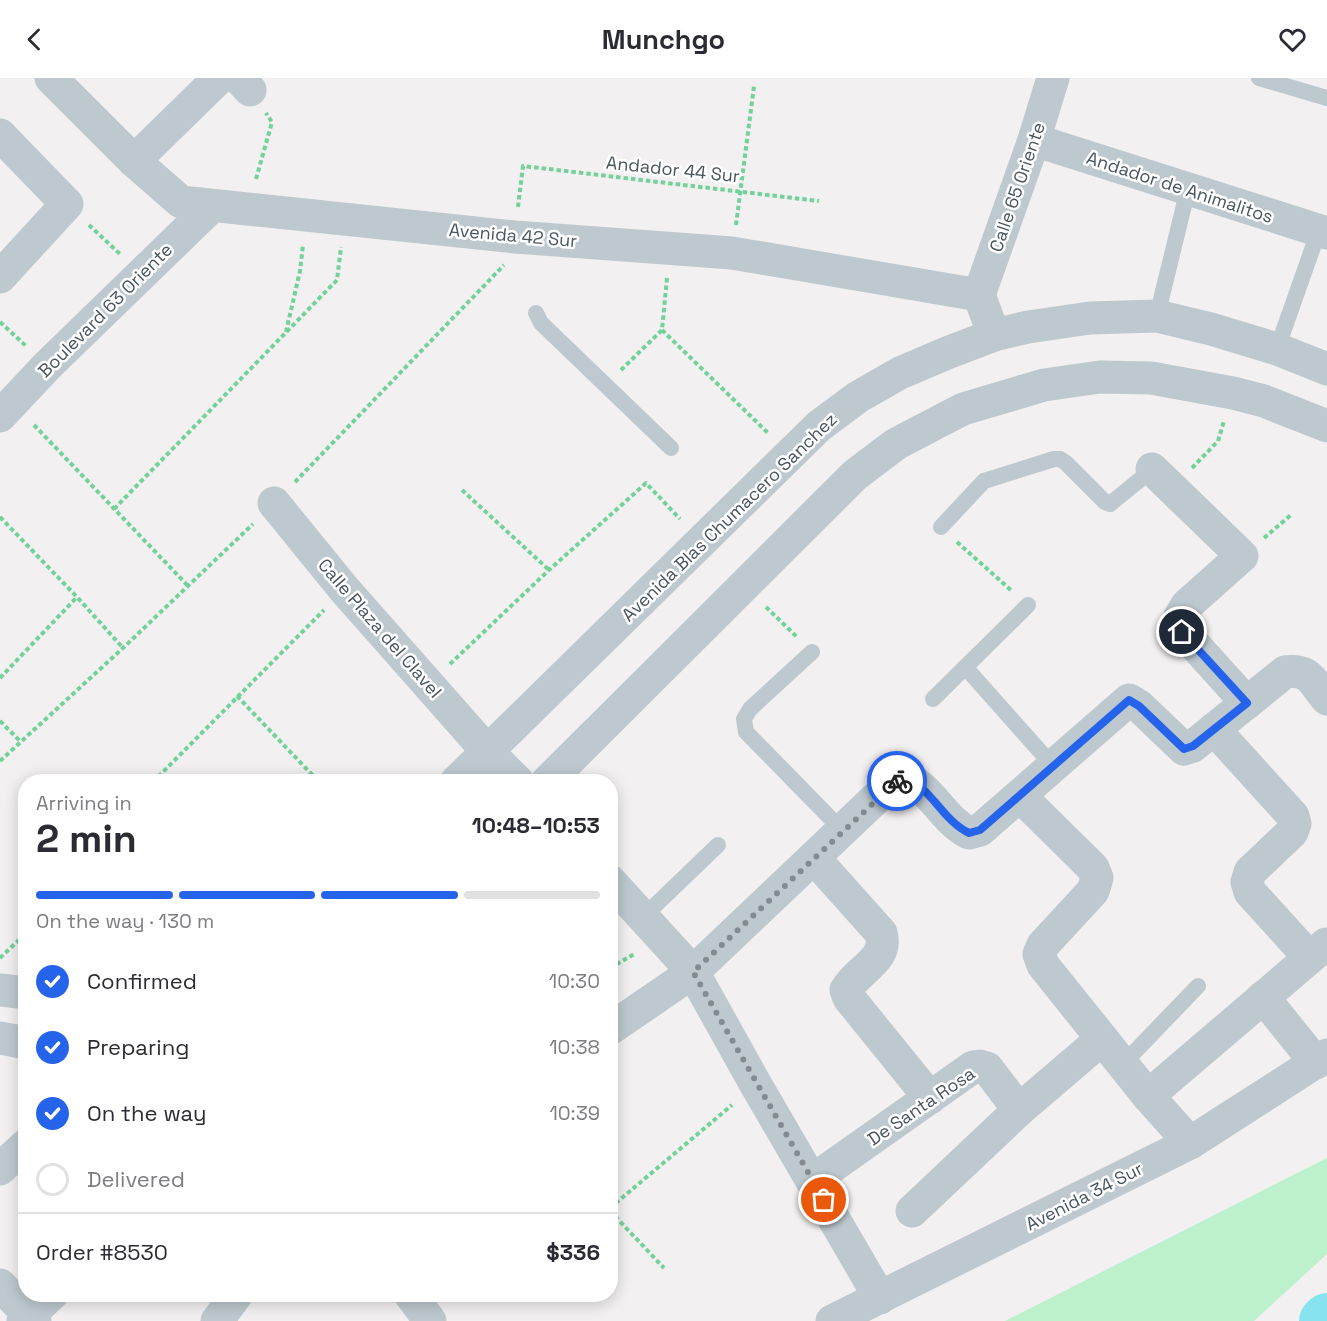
<!DOCTYPE html>
<meta charset="utf-8">
<style>
body{margin:0;font-family:"Space Grotesk",sans-serif;background:#f2f2f3;color:#2b2b33;height:100vh;display:flex;flex-direction:column;font-size:22px;white-space:nowrap}
*{box-sizing:border-box;margin:0}
p{font-size:20px;color:#7c7c81}
.icon{flex:none;width:33px;height:33px;fill:none;stroke:currentColor;stroke-width:2;stroke-linecap:round;stroke-linejoin:round}
.map{position:relative;flex:1;overflow:hidden}
.details{position:absolute;left:18px;top:696px;width:600px;height:528px;display:flex;flex-direction:column;background:#fff;border-radius:24px;box-shadow:0 3px 15px #0003}
.details>*{flex:none}
.pin{position:absolute;display:grid;place-items:center;width:51px;height:51px;color:#fff;margin:-26px;border:3px solid #fff;border-radius:50%;box-shadow:0 2px 6px #0007}
.courier{position:absolute;display:grid;place-items:center;width:60px;height:60px;margin:-30px;border:4px solid #2563eb;border-radius:50%;background:#fff;color:#222;box-shadow:0 2px 8px #0007}
.summary em{font-style:normal;font-weight:700}
.summary div{display:flex;flex-direction:column-reverse}
.summary{display:flex;align-items:center;justify-content:space-between;height:102px;padding:0 18px}
h1{font-size:39px;font-weight:700;line-height:45px}
.bar{display:grid;grid-template-columns:repeat(4,1fr);gap:9px 6px;align-content:center;height:72px;padding:0 18px}
.bar i{height:8px;border-radius:4px;background:#e1e1e2}
.bar .active{background:#2563eb}
.bar p{grid-column:span 4}
.line{display:flex;align-items:center;gap:15px;padding:0 18px;border-top:2px solid #e1e1e2}
.line div{flex:1}
ol{padding:0 18px;list-style:none}
li{display:flex;align-items:center;gap:18px;height:66px}
li p{margin-inline-start:auto}
li .icon{padding:6px;border-radius:50%;background:#2563eb;color:#fff;stroke-width:4}
li:last-child{color:#7c7c81}
li i{width:33px;height:33px;border:3px solid #e1e1e2;border-radius:50%}
header{display:flex;justify-content:space-between;align-items:center;height:78px;padding:0 18px;background:#fff;font-size:27px;font-weight:700}
.map>svg:first-child{display:block}
.green{fill:#bdf1cd}
.lines{fill:none;stroke-linecap:round;stroke-linejoin:round}
.river{stroke:#88e3f0;stroke-width:50}
.path{stroke:#73d19b;stroke-width:4;stroke-dasharray:4.5 3;stroke-linecap:butt}
.service{stroke:#bdc9cf;stroke-width:16}
.minor{stroke:#bdc9cf;stroke-width:33}
.done{stroke:#838b91;stroke-width:6;stroke-dasharray:0 10.8}
.route{stroke:#2563eb;stroke-width:8}
.labels{text-anchor:middle;dominant-baseline:central;stroke-width:5;stroke-linejoin:round;paint-order:stroke}
.street-label{font-size:18px;fill:#47555e;stroke:#fff}
</style>
<header><svg class="icon" aria-label="back" viewBox="0 0 24 24"><path d="M15 5l-7 7 7 7"/></svg>Munchgo<svg class="icon" aria-label="heart" viewBox="0 0 24 24"><path d="M12 20l-8-8c-3-5 5-10 8-4 3-6 11-1 8 4z"/></svg></header>
<div class="map">
<svg width="1327" height="1243" viewBox="0 0 1327 1243">
<rect width="100%" height="100%" fill="#f2f0f0"/>
<polygon class="green" points="1327,1080 1327,1176 1254,1243 1005,1243"/>
<g class="lines">
<polyline class="river" points="1324,1243 1327,1240"/>
<g class="path">
<polyline points="256,101 272,44 266,35"/>
<polyline points="518,129 523,88 819,123"/>
<polyline points="89,147 121,177"/>
<polyline points="736,147 754,8"/>
<polyline points="0,244 26,268"/>
<polyline points="662,252 769,356"/>
<polyline points="286,254 300,193 303,167"/>
<polyline points="621,292 662,252 667,200"/>
<polyline points="34,347 189,509"/>
<polyline points="1192,390 1218,363 1224,343"/>
<polyline points="295,404 504,187"/>
<polyline points="462,412 549,492"/>
<polyline points="114,431 337,202 341,169"/>
<polyline points="0,439 77,519 123,570"/>
<polyline points="1264,460 1292,436"/>
<polyline points="957,464 1012,513"/>
<polyline points="766,529 797,559"/>
<polyline points="450,586 549,492 646,405 680,441"/>
<polyline points="0,600 77,519"/>
<polyline points="237,618 319,704"/>
<polyline points="0,643 21,664"/>
<polyline points="0,683 123,570 253,446"/>
<polyline points="153,704 324,532"/>
<polyline points="0,880 22,859 26,839"/>
<polyline points="610,890 636,875"/>
<polyline points="610,1130 732,1027"/>
<polyline points="610,1133 664,1190"/>
</g>
<g class="service">
<polyline points="1259,0 1327,20"/>
<polyline points="536,235 541,245 671,370"/>
<polyline points="1157,238 1188,111"/>
<polyline points="1277,271 1319,152"/>
<polyline points="941,449 984,403 1054,381 1060,381 1066,385 1105,424 1110,426 1142,400"/>
<polyline points="812,574 750,631 744,641 746,654 843,753"/>
<polyline points="966,590 1054,689"/>
<polyline points="933,621 1028,527"/>
<polyline points="643,839 718,767"/>
<polyline points="1122,987 1198,908"/>
</g>
<g class="minor">
<polyline points="51,0 134,83 181,124 515,159 732,175 979,217 994,257"/>
<polyline points="239,0 250,12"/>
<polyline points="0,57 67,126 0,199"/>
<polyline points="1034,62 1327,155"/>
<polyline points="134,83 219,0"/>
<polyline points="979,217 1034,62 1053,0"/>
<polyline points="0,338 47,288 212,128"/>
<polyline points="1152,391 1242,478 1187,527 1179,540 1182,553 1247,625"/>
<polyline points="274,425 344,511 487,673 518,704"/>
<polyline points="1214,651 1293,738 1295,746 1292,754 1250,794 1247,804 1250,814 1309,879"/>
<polyline points="456,704 819,348 858,319 900,295 947,275 994,257 1028,249 1090,240 1157,238 1211,251 1277,271 1327,291"/>
<polyline points="547,704 855,397 896,366 963,331 1044,307 1100,299 1151,300 1233,315 1264,323 1327,348"/>
<polyline points="1020,718 1093,790 1097,800 1093,813 1043,867 1039,876 1043,887 1148,1018 1190,1065"/>
<path d="M814,780L881,855C889,882 858,891 846,912L849,920L930,1020"/>
<polyline points="610,803 693,894 756,1007 880,1220"/>
<polyline points="0,912 26,915"/>
<polyline points="1263,919 1316,985"/>
<path d="M610,951L693,894L892,705L904,699C931,709 943,742 969,755L980,752L1129,622L1139,628L1184,671L1193,668L1285,594C1310,591 1312,603 1327,621"/>
<polyline points="0,960 26,965"/>
<polyline points="1148,1018 1326,866"/>
<polyline points="0,1091 26,1067"/>
<polyline points="813,1102 973,989 980,988 987,990 1019,1032"/>
<polyline points="912,1133 1019,1032 1102,961"/>
<polyline points="0,1207 35,1243"/>
<polyline points="410,1216 430,1243"/>
<polyline points="23,1243 52,1216"/>
<polyline points="217,1243 237,1216"/>
<polyline points="832,1243 1190,1065 1327,977"/>
</g>
</g>
<g class="lines">
<polyline class="done" points="824,1122 693,894 897,703"/>
<path class="route" d="M897,703L904,699C931,709 943,743 969,755L980,752L1129,622L1139,628L1184,671L1193,668L1247,625L1182,554"/>
</g>
<g class="labels">
<g class="street-label">
<text transform="translate(673 91) rotate(6)">Andador 44 Sur</text>
<text transform="translate(1017 109) rotate(-71)">Calle 65 Oriente</text>
<text transform="translate(1180 109) rotate(18)">Andador de Animalitos</text>
<text transform="translate(513 157) rotate(5)">Avenida 42 Sur</text>
<text transform="translate(105 232) rotate(-45)">Boulevard 63 Oriente</text>
<text transform="translate(729 439) rotate(-44)">Avenida Blas Chumacero Sanchez</text>
<text transform="translate(380 550) rotate(49)">Calle Plaza del Clavel</text>
<text transform="translate(921 1028) rotate(-34)">De Santa Rosa</text>
<text transform="translate(1084 1118) rotate(-27)">Avenida 34 Sur</text>
</g>
</g>
</svg>
<div class="pin" style="left:824px;top:1122px;background:#ea580c"><svg class="icon" aria-label="bag" viewBox="0 0 24 24"><path d="M5 8h14l-1 12H6zM9 8a3 3 0 0 1 6 0"/></svg></div>
<div class="pin" style="left:1182px;top:554px;background:#1f2937"><svg class="icon" aria-label="home" viewBox="0 0 24 24"><path d="M3 11l9-7 9 7M6 9v11h12V9"/></svg></div>
<div class="courier" style="left:897px;top:703px"><svg class="icon" aria-label="bike" viewBox="0 0 24 24"><circle cx="6" cy="16" r="4"/><circle cx="18" cy="16" r="4"/><path d="M6 16l4-8h5l3 8M10 8l3 8H6M13 5h3"/></svg></div>
<section class="details">
<div class="summary"><div><h1>2 min</h1><p>Arriving in</p></div><em>10:48–10:53</em></div>
<div class="bar"><i class="active"></i><i class="active"></i><i class="active"></i><i></i><p>On the way · 130 m</p></div>
<ol>
<li><svg class="icon" aria-label="check" viewBox="0 0 24 24"><path d="M5 12l5 5 9-10"/></svg>Confirmed<p>10:30</p></li>
<li><svg class="icon" aria-label="check" viewBox="0 0 24 24"><path d="M5 12l5 5 9-10"/></svg>Preparing<p>10:38</p></li>
<li><svg class="icon" aria-label="check" viewBox="0 0 24 24"><path d="M5 12l5 5 9-10"/></svg>On the way<p>10:39</p></li>
<li><i></i>Delivered</li>
</ol>
<div class="line" style="height:78px"><div>Order #8530</div><b>$336</b></div>
</section>
</div>
